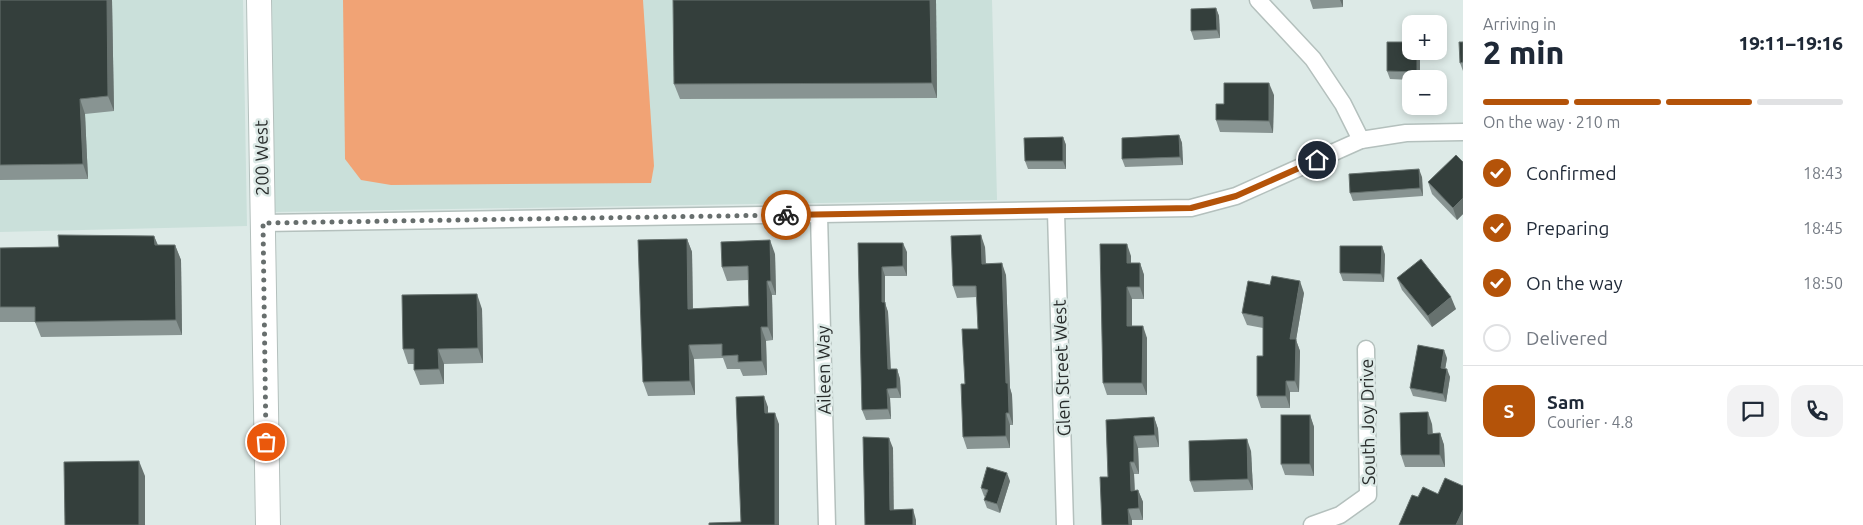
<!DOCTYPE html>
<meta charset="utf-8">
<style>
body{margin:0;font-family:Ubuntu,sans-serif;background:#f2f2f3;color:#1f2937;height:100vh;display:flex;flex-direction:column;font-size:19px;white-space:nowrap}
*{box-sizing:border-box;margin:0}
p{font-size:16px;color:#747a83}
.icon{flex:none;width:28px;height:28px;fill:none;stroke:currentColor;stroke-width:2;stroke-linecap:round;stroke-linejoin:round}
.map{position:relative;flex:1;overflow:hidden}
.sheet{display:flex;flex-direction:column;background:#fff;width:400px}
.sheet>*{flex:none}
.tools{position:absolute;left:1402px;top:15px;display:grid;gap:10px}
.tools a{display:grid;place-items:center;width:45px;height:45px;border-radius:10px;background:#fff;box-shadow:0 2px 8px #0003;font-size:25px}
.pin{position:absolute;display:grid;place-items:center;width:42px;height:42px;color:#fff;margin:-21px;border:2px solid #fff;border-radius:50%;box-shadow:0 1px 5px #0007}
.courier{position:absolute;display:grid;place-items:center;width:50px;height:50px;margin:-25px;border:4px solid #b45309;border-radius:50%;background:#fff;color:#222;box-shadow:0 1px 6px #0007}
.overview em{font-style:normal;font-weight:800}
.overview div{display:flex;flex-direction:column-reverse}
.overview{display:flex;align-items:center;justify-content:space-between;height:85px;padding:0 20px}
h1{font-size:32px;font-weight:800;line-height:38px}
.bar{display:grid;grid-template-columns:repeat(4,1fr);gap:8px 5px;align-content:center;height:60px;padding:0 20px}
.bar i{height:6px;border-radius:4px;background:#e0e1e3}
.bar .current{background:#b45309}
.bar p{grid-column:span 4}
.line{display:flex;align-items:center;gap:12px;padding:0 20px;border-top:1px solid #e0e1e3}
.line div{flex:1}
.round{display:grid;place-items:center;flex:none;width:52px;height:52px;border-radius:15px;background:#f2f2f3}
ol{padding:0 20px;list-style:none}
li{display:flex;align-items:center;gap:15px;height:55px}
li p{margin-inline-start:auto}
li .icon{padding:5px;border-radius:50%;background:#b45309;color:#fff;stroke-width:4}
li:last-child{color:#747a83}
li i{width:28px;height:28px;border:2px solid #e0e1e3;border-radius:50%}
main{display:flex;flex:1;min-height:0}
.map>svg:first-child{display:block}
.built{fill:#cae0da}
.green{fill:#f1a375}
.lines{fill:none;stroke-linecap:round;stroke-linejoin:round}
.street-casing{stroke:#b4c0bd;stroke-width:19}
.secondary-casing{stroke:#b4c0bd;stroke-width:26}
.street{stroke:#fff;stroke-width:16}
.secondary{stroke:#fff;stroke-width:24}
.wall{fill:#889492}
.shaded-wall{fill:#67726f}
.building{fill:#343f3c;stroke:#67726f}
.done{stroke:#676e6d;stroke-width:5;stroke-dasharray:0 9}
.route{stroke:#b45309;stroke-width:6}
.labels{text-anchor:middle;dominant-baseline:central;stroke-width:5;stroke-linejoin:round;paint-order:stroke}
.street-label{font-size:18px;fill:#282c2b;stroke:#ddeae7}
</style>
<main>
<div class="map">
<svg width="1463" height="525" viewBox="0 0 1463 525">
<rect width="100%" height="100%" fill="#ddeae7"/>
<g class="built">
<polygon points="0,0 243,0 247,226 0,232"/>
<polygon points="272,0 992,0 997,200 275,212"/>
</g>
<polygon class="green" points="343,0 643,0 654,166 651,183 391,185 361,180 345,159"/>
<g class="lines">
<g class="street-casing">
<g id="street">
<polyline points="1258,0 1313,59 1343,104 1361,140"/>
<polyline points="1056,212 1065,525"/>
<polyline points="819,215 827,525"/>
<polyline points="263,223 1191,208 1236,196 1361,140 1406,133 1463,132"/>
<polyline points="1312,525 1340,515 1368,495 1366,349"/>
</g>
</g>
<g class="secondary-casing">
<polyline id="secondary" points="259,0 268,525"/>
</g>
<use href="#street" class="street"/>
<use href="#secondary" class="secondary"/>
</g>
<g class="wall">
<polygon points="0,0 112,0 114,111 85,114 88,179 0,180"/>
<polygon points="936,0 937,98 680,99 674,84"/>
<polygon points="1310,0 1343,0 1343,7 1313,9"/>
<polygon points="1216,8 1219,16 1220,38 1194,40 1191,31"/>
<polygon points="1463,42 1463,71 1460,63"/>
<polygon points="1420,51 1420,79 1411,79 1411,80 1390,79 1387,71"/>
<polygon points="1274,95 1273,133 1220,132 1216,120 1224,104"/>
<polygon points="1179,135 1182,143 1183,165 1125,167 1122,159"/>
<polygon points="1063,137 1066,145 1066,169 1028,169 1025,161"/>
<polygon points="1463,162 1463,214 1457,220 1432,194 1428,182"/>
<polygon points="1422,177 1423,196 1353,201 1350,193"/>
<polygon points="154,236 158,245 175,245 181,260 182,335 41,337 35,322 0,322 0,248 59,247"/>
<polygon points="687,239 692,252 693,309 749,306 748,280 727,281 722,267 775,254 776,295 772,295 773,340 766,341 767,375 743,376 740,369 727,369 723,358 694,359 695,395 648,396 643,382"/>
<polygon points="858,243 907,252 907,276 885,276 885,303 888,312 891,369 897,369 900,379 901,398 890,398 891,419 866,420 862,410"/>
<polygon points="1382,246 1385,255 1384,282 1343,281 1340,273"/>
<polygon points="985,247 986,263 1006,275 1010,388 1012,395 1013,425 1010,425 1010,448 967,449 963,437 965,384 978,329 977,297 957,298 953,286"/>
<polygon points="1131,256 1131,263 1140,263 1144,275 1144,299 1132,299 1132,326 1147,338 1147,395 1107,395 1103,383"/>
<polygon points="1397,278 1456,309 1432,327 1402,290"/>
<polygon points="1304,293 1296,340 1300,351 1299,392 1290,392 1290,408 1261,408 1257,396 1263,356 1263,328 1247,325 1242,313"/>
<polygon points="482,309 483,363 444,364 444,384 420,385 414,370 414,364 408,364 403,349"/>
<polygon points="1447,358 1445,369 1450,377 1446,402 1413,396 1410,388"/>
<polygon points="1310,415 1314,427 1314,476 1285,475 1281,464"/>
<polygon points="1154,417 1158,429 1159,447 1138,448 1139,474 1134,474 1135,491 1138,490 1143,502 1143,520 1132,520 1132,525 1102,525 1108,477 1106,420"/>
<polygon points="1432,424 1433,434 1440,433 1444,445 1445,467 1405,467 1401,455"/>
<polygon points="1251,451 1253,490 1194,492 1190,481"/>
<polygon points="1010,481 1000,513 987,508 984,500 985,497 984,496 981,488"/>
</g>
<g class="shaded-wall">
<polygon points="107,0 112,0 114,111 108,96"/>
<polygon points="930,0 936,0 937,98 932,83"/>
<polygon points="1340,0 1343,0 1343,7"/>
<polygon points="1216,8 1219,16 1220,38 1217,30"/>
<polygon points="1417,51 1420,51 1420,79 1417,72"/>
<polygon points="1269,83 1274,95 1273,133 1269,121"/>
<polygon points="80,99 85,114 88,179 83,164"/>
<polygon points="1179,135 1182,143 1183,165 1180,157"/>
<polygon points="1063,137 1066,145 1066,169 1063,161"/>
<polygon points="1419,169 1422,177 1423,196 1420,188"/>
<polygon points="1463,198 1463,214 1457,220 1453,208"/>
<polygon points="981,235 985,247 986,275 982,264"/>
<polygon points="154,236 160,251 155,245"/>
<polygon points="687,239 692,252 693,322 688,309"/>
<polygon points="770,240 775,254 776,295 771,281"/>
<polygon points="903,243 907,252 907,276 903,266"/>
<polygon points="1127,244 1131,256 1131,275 1127,263"/>
<polygon points="175,245 181,260 182,335 176,320"/>
<polygon points="1382,246 1385,255 1384,282 1381,274"/>
<polygon points="1002,263 1006,275 1010,388 1012,395 1013,425 1009,413 1006,383"/>
<polygon points="1140,263 1144,275 1144,299 1140,287"/>
<polygon points="882,267 885,276 885,303 888,312 891,379 888,369 882,302"/>
<polygon points="767,281 772,295 773,340 768,327"/>
<polygon points="1300,281 1304,293 1296,340 1300,351 1299,392 1295,381 1290,339"/>
<polygon points="1127,287 1132,299 1132,338 1127,326"/>
<polygon points="477,294 482,309 483,363 478,348"/>
<polygon points="1451,297 1456,309 1432,327 1428,316"/>
<polygon points="1143,326 1147,338 1147,395 1142,383"/>
<polygon points="761,327 766,341 767,375 762,361"/>
<polygon points="689,345 694,359 695,395 690,381"/>
<polygon points="438,349 444,364 444,384 439,369"/>
<polygon points="1444,350 1447,358 1444,376 1441,368"/>
<polygon points="897,369 900,379 901,398 897,388"/>
<polygon points="1447,369 1450,377 1446,402 1443,394"/>
<polygon points="1286,381 1290,392 1290,408 1286,396"/>
<polygon points="887,389 890,398 891,419 888,409"/>
<polygon points="764,396 768,407 768,424 765,413"/>
<polygon points="1428,412 1432,424 1433,445 1428,434"/>
<polygon points="775,413 779,424 779,525 775,525"/>
<polygon points="1006,413 1010,425 1010,448 1006,436"/>
<polygon points="1310,415 1314,427 1314,476 1310,464"/>
<polygon points="1154,417 1158,429 1159,447 1155,435"/>
<polygon points="1440,433 1444,445 1445,467 1440,455"/>
<polygon points="1134,436 1138,448 1139,474 1134,462"/>
<polygon points="889,438 893,448 894,520 890,510"/>
<polygon points="1247,439 1251,451 1253,490 1248,479"/>
<polygon points="139,461 145,476 145,525 139,525"/>
<polygon points="1130,462 1134,474 1135,503 1131,491"/>
<polygon points="1007,473 1010,481 1000,513 997,504"/>
<polygon points="1138,490 1143,502 1143,520 1139,508"/>
<polygon points="913,509 916,520 916,525 913,525"/>
<polygon points="1128,509 1132,520 1132,525 1129,525"/>
<polygon points="1463,510 1463,525 1456,525"/>
</g>
<g class="building">
<polygon points="0,0 107,0 108,96 80,99 83,164 0,165"/>
<polygon points="673,0 930,0 932,83 674,84"/>
<polygon points="1216,8 1217,30 1191,31 1191,9"/>
<polygon points="1387,42 1411,42 1411,51 1417,51 1417,72 1387,71"/>
<polygon points="1459,42 1463,42 1463,62 1460,63"/>
<polygon points="1224,83 1269,83 1269,121 1216,120 1216,104 1224,104"/>
<polygon points="1179,135 1180,157 1122,159 1122,138"/>
<polygon points="1063,137 1063,161 1025,161 1024,138"/>
<polygon points="1456,155 1463,162 1463,198 1453,208 1428,182"/>
<polygon points="1419,169 1420,188 1350,193 1349,174"/>
<polygon points="58,235 154,236 155,245 175,245 176,320 35,322 35,307 0,307 0,248 59,247"/>
<polygon points="981,235 982,264 1002,263 1006,383 1008,383 1009,413 1006,413 1006,436 963,437 961,384 965,384 962,329 978,329 976,286 953,286 951,236"/>
<polygon points="687,239 688,309 749,306 748,266 722,267 721,242 770,240 771,281 767,281 768,327 761,327 762,361 738,362 738,355 722,356 722,344 689,345 690,381 643,382 638,240"/>
<polygon points="858,243 903,243 903,266 882,267 882,302 885,302 888,369 897,369 897,388 887,389 888,409 862,410"/>
<polygon points="1100,244 1127,244 1127,263 1140,263 1140,287 1127,287 1127,326 1143,326 1142,383 1103,383"/>
<polygon points="1340,246 1382,246 1381,274 1340,273"/>
<polygon points="1421,259 1451,297 1428,316 1397,278"/>
<polygon points="1272,276 1300,281 1290,339 1296,339 1295,381 1286,381 1286,396 1257,396 1257,356 1263,356 1263,317 1242,313 1248,281 1270,285"/>
<polygon points="477,294 478,348 438,349 439,369 414,370 414,349 403,349 402,295"/>
<polygon points="1418,345 1444,350 1441,368 1447,369 1443,394 1410,388"/>
<polygon points="764,396 765,413 775,413 775,525 709,525 709,523 741,522 736,397"/>
<polygon points="1428,412 1428,434 1440,433 1440,455 1401,455 1400,413"/>
<rect x="1281" y="415" width="29" height="49"/>
<polygon points="1154,417 1155,435 1134,436 1134,462 1130,462 1131,491 1138,490 1139,508 1128,509 1129,525 1102,525 1100,477 1108,477 1106,420"/>
<polygon points="863,437 889,438 890,510 913,509 913,525 865,525"/>
<polygon points="1247,439 1248,479 1190,481 1189,441"/>
<polygon points="139,461 139,525 65,525 64,462"/>
<polygon points="987,467 1007,473 997,504 984,500 988,490 981,488"/>
<polygon points="1445,478 1463,486 1463,510 1456,525 1399,525 1412,495 1418,497 1423,487 1438,494"/>
</g>
<g class="lines">
<polyline class="done" points="266,442 263,223 786,215"/>
<polyline class="route" points="786,215 1191,208 1236,196 1317,160"/>
</g>
<g class="labels">
<g class="street-label">
<text transform="translate(261 158) rotate(-91)">200 West</text>
<text transform="translate(1061 368) rotate(-92)">Glen Street West</text>
<text transform="translate(823 370) rotate(-91)">Aileen Way</text>
<text transform="translate(1367 422) rotate(-91)">South Joy Drive</text>
</g>
</g>
</svg>
<div class="tools">
<a>+</a>
<a>−</a>
</div>
<div class="pin" style="left:266px;top:442px;background:#ea580c"><svg class="icon" aria-label="bag" viewBox="0 0 24 24"><path d="M5 8h14l-1 12H6zM9 8a3 3 0 0 1 6 0"/></svg></div>
<div class="pin" style="left:1317px;top:160px;background:#1f2937"><svg class="icon" aria-label="home" viewBox="0 0 24 24"><path d="M3 11l9-7 9 7M6 9v11h12V9"/></svg></div>
<div class="courier" style="left:786px;top:215px"><svg class="icon" aria-label="bike" viewBox="0 0 24 24"><circle cx="6" cy="16" r="4"/><circle cx="18" cy="16" r="4"/><path d="M6 16l4-8h5l3 8M10 8l3 8H6M13 5h3"/></svg></div>
</div>
<section class="sheet">
<div class="overview"><div><h1>2 min</h1><p>Arriving in</p></div><em>19:11–19:16</em></div>
<div class="bar"><i class="current"></i><i class="current"></i><i class="current"></i><i></i><p>On the way · 210 m</p></div>
<ol>
<li><svg class="icon" aria-label="check" viewBox="0 0 24 24"><path d="M5 12l5 5 9-10"/></svg>Confirmed<p>18:43</p></li>
<li><svg class="icon" aria-label="check" viewBox="0 0 24 24"><path d="M5 12l5 5 9-10"/></svg>Preparing<p>18:45</p></li>
<li><svg class="icon" aria-label="check" viewBox="0 0 24 24"><path d="M5 12l5 5 9-10"/></svg>On the way<p>18:50</p></li>
<li><i></i>Delivered</li>
</ol>
<div class="line" style="height:90px"><b class="round" style="background:#b45309;color:#fff">S</b><div><b>Sam</b><p>Courier · 4.8</p></div><a class="round"><svg class="icon" aria-label="chat" viewBox="0 0 24 24"><path d="M4 5h16v11H9l-5 4z"/></svg></a><a class="round"><svg class="icon" aria-label="phone" viewBox="0 0 24 24"><path d="M5 4h4l2 5-3 2q2 4 5 5l2-3 5 2v4C11 20 4 13 5 4z"/></svg></a></div>
</section>
</main>
